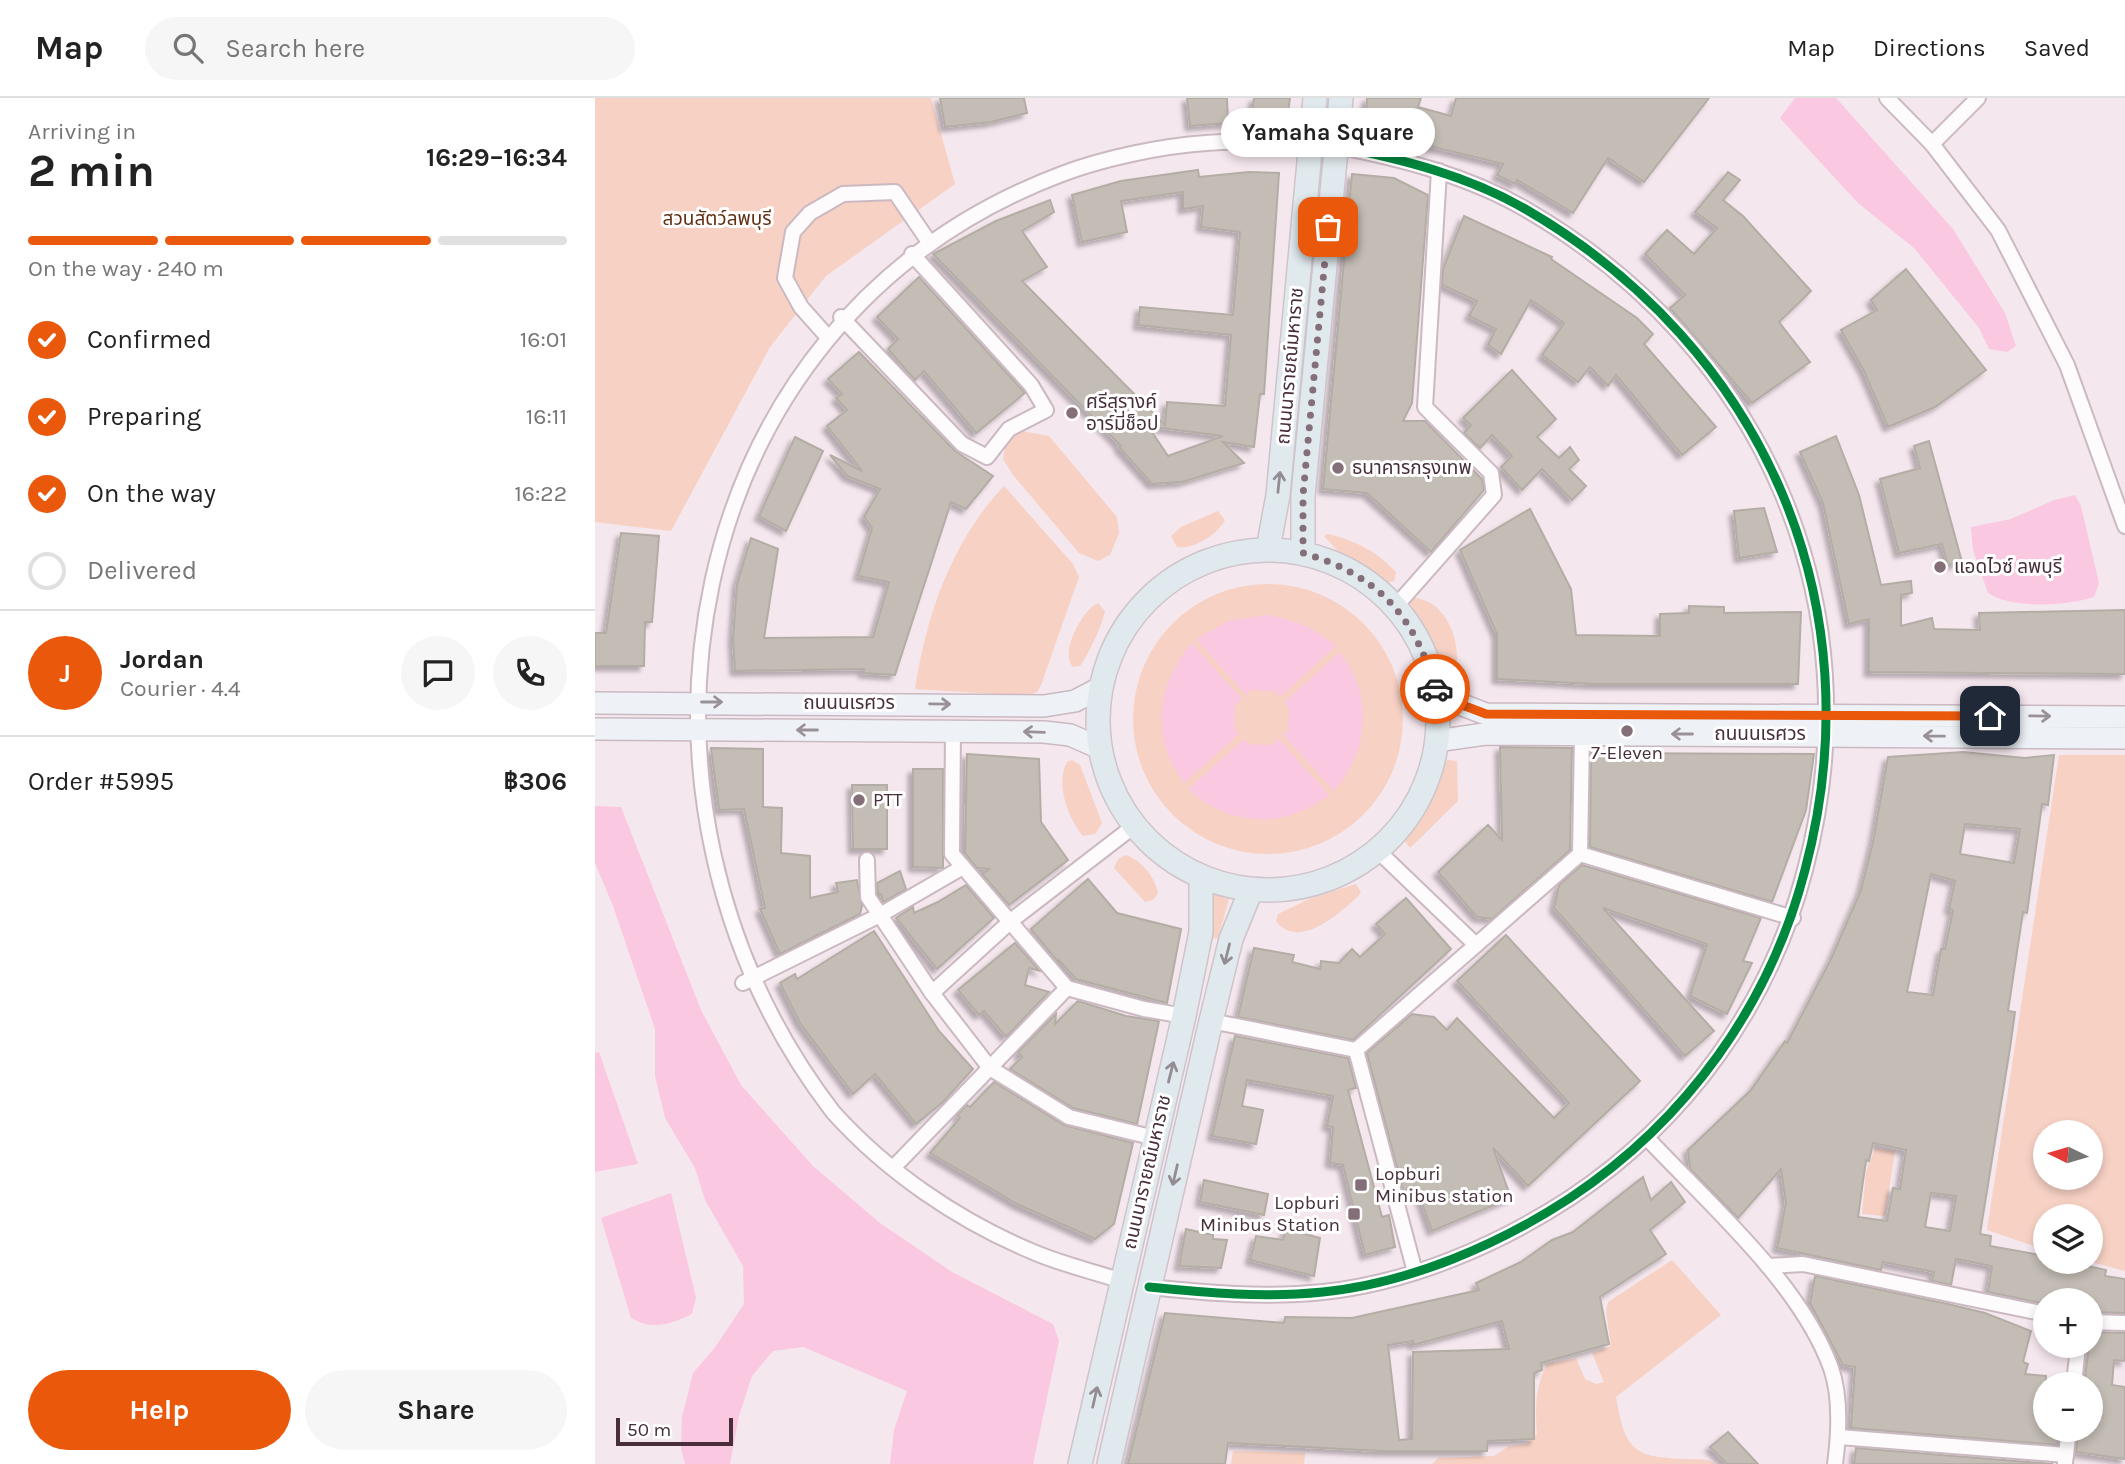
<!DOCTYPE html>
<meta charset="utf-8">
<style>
body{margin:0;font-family:Karla,"Noto Sans Thai",sans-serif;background:#f6f6f6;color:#222;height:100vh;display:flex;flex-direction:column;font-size:26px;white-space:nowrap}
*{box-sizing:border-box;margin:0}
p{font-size:23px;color:#767676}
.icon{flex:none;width:38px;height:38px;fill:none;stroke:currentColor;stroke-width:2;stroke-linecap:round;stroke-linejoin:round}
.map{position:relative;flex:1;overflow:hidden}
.panel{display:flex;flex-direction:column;background:#fff;width:595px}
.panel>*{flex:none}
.needle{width:46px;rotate:275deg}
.buttons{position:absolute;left:1438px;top:1022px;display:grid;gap:14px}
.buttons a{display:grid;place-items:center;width:70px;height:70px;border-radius:50%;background:#fff;box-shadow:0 4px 10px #0003;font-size:35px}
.scale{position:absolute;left:21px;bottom:18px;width:117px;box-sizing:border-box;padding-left:7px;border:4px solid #472e3a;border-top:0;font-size:19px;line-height:24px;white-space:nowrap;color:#472e3a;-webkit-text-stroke:5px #fff;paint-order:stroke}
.pin{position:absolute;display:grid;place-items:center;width:60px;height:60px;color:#fff;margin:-30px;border-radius:14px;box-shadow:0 4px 10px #0006}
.courier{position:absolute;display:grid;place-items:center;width:70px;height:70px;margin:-35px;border:5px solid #ea580c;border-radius:50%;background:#fff;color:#222;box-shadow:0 2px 9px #0007}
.bubble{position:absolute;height:49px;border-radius:24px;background:#fff;box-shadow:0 4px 10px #0003;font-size:23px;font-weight:700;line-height:49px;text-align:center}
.overview em{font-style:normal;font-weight:700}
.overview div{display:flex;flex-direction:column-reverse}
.overview{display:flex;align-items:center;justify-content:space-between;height:119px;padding:0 28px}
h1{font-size:46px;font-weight:700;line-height:52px}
.bar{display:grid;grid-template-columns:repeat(4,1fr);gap:10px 7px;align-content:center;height:84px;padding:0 28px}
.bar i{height:9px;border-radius:5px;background:#e0e0e0}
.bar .current{background:#ea580c}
.bar p{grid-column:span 4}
.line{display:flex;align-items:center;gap:18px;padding:0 28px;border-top:2px solid #e0e0e0}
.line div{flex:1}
.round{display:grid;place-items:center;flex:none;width:74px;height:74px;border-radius:37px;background:#f6f6f6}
ol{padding:0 28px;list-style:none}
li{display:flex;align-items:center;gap:21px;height:77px}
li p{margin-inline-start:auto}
li .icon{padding:7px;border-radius:50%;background:#ea580c;color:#fff;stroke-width:4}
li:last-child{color:#767676}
li i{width:38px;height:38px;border:4px solid #e0e0e0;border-radius:50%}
.action{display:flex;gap:14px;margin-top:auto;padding:14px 28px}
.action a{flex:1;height:80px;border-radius:42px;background:#ea580c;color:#fff;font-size:28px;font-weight:700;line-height:80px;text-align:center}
.action a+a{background:#f6f6f6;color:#222}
header{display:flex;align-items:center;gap:42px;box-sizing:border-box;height:98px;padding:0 35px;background:#fff;border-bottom:2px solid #e0e0e0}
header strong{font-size:33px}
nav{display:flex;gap:38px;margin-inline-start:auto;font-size:24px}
.search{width:490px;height:63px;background:#f6f6f6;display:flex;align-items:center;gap:18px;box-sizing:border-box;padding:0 24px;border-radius:38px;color:#767676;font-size:26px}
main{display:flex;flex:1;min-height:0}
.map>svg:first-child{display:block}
.green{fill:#f7d1c4;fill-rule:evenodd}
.water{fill:#fbc8e1}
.building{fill:#c4bdb5;stroke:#b4ada5;stroke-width:2;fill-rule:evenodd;filter:url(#shadow)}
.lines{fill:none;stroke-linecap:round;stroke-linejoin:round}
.street-casing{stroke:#cbb9c2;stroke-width:18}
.secondary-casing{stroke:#cbb9c2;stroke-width:24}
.primary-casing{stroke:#cfc4ca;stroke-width:26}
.street{stroke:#fefbfc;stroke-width:14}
.secondary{stroke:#eef2f6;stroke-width:21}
.primary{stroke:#e0e9ee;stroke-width:23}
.cycleway-casing{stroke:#fff;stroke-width:13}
.cycleway{stroke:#00873e;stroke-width:9}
.oneway{stroke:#948c94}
.oneway2{stroke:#9a9098}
.done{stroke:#846f79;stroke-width:7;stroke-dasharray:0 12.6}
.route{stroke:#ea580c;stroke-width:9}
.poi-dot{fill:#846f79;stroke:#fff;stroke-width:2.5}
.labels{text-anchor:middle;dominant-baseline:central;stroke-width:6;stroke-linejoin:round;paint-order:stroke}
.park-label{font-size:19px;fill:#612f13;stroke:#fff}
.street-label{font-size:19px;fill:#472e3a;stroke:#fff}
.poi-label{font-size:19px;fill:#472e3a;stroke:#fff;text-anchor:start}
</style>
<header>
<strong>Map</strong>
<div class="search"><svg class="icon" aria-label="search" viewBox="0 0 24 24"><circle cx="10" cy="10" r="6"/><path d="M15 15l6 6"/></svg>Search here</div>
<nav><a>Map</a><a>Directions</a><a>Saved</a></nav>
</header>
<main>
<section class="panel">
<div class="overview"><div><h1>2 min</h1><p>Arriving in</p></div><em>16:29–16:34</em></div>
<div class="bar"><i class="current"></i><i class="current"></i><i class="current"></i><i></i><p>On the way · 240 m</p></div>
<ol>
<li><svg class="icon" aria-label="check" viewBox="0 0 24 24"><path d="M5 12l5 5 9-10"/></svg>Confirmed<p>16:01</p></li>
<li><svg class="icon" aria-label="check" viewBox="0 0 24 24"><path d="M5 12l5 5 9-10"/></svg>Preparing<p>16:11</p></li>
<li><svg class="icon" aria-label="check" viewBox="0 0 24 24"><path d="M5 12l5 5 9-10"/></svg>On the way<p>16:22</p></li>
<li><i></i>Delivered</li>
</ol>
<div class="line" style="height:126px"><b class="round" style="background:#ea580c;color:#fff">J</b><div><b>Jordan</b><p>Courier · 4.4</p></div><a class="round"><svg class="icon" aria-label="chat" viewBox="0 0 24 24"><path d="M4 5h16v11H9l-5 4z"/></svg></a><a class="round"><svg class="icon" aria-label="phone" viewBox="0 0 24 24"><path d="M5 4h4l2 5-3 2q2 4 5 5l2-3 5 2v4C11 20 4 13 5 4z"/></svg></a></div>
<div class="line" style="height:91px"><div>Order #5995</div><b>฿306</b></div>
<div class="action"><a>Help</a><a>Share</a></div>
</section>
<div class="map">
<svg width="1530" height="1366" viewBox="0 0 1530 1366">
<defs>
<filter id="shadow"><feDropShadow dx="-4.5" dy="4.5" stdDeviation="2" flood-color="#0004"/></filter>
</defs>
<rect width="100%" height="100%" fill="#f5e7ee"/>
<g class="green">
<polygon points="0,0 336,0 360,86 231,178 175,249 76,433 0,424"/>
<polygon points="427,333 454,338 522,419 524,435 515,457 503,463 484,455 418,377 408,361 411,344"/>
<path d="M409,388L478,466L484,479L446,587L442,594L431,598L320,591C331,517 357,443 409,388Z"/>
<path d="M623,413L630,422C623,436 598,452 582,449L576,438L586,429Z"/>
<path d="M733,436C761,443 781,453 801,474L799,483L790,485L741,451L729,438Z"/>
<circle cx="673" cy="621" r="135"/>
<path d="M819,500C851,502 866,543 861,570L857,572L846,563L815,506Z"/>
<path d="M503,505L510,513C506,530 495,553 485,568L478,569C464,555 487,512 503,505Z"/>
<path d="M1464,657H1530V1173L1496,1164V1118H1451V1152L1392,1132ZM1451,1034H1496V1080H1451Z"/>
<path d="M477,662L485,667L507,725L500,736L488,738C473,720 460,686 472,664Z"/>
<polygon points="853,662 862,663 863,703 815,750 809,742 839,688 846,667"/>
<path d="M531,757C547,763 559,778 563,795L558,802L550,804L519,770L523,761Z"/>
<path d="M761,786L766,795C748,813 704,854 681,823L683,816L714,801Z"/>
<polygon points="628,794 634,801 623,840 617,841 613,833 615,798"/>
<polygon points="1280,1050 1300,1053 1290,1118 1267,1116 1271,1075"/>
<path d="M1077,1162L1126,1217L1021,1299C1030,1352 1038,1360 1093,1361C1104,1362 1111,1359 1120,1366H837L843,1360L899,1358L914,1348L931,1346L942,1336C940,1310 940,1290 952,1266L981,1260L990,1281L1001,1286L1009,1284L997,1255L1016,1248L1011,1213L1013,1204Z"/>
<polygon points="638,1353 710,1355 709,1366 636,1366"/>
</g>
<g class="water">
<polygon points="1200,0 1241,0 1358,131 1410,215 1421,248 1412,254 1394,251 1384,230 1319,150 1263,105 1193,29 1185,20"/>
<path d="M1480,397L1486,408L1504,485L1499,499C1473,508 1416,511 1393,495L1378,452L1376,429L1416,421L1459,402Z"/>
<path d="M673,517C700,522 720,530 741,548L685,599L680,593L656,592L651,597L601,541L633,523Z"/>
<path d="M597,545L647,601L640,607L639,631L644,636L589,685C555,640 561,587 597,545Z"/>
<path d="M745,554C778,597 775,652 739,693L688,637L693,632L694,609L689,604Z"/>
<path d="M649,641L653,646L677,647L684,641L734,697C689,732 635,729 593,691Z"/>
<polygon points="0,708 26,709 106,912 146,987 218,1068 285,1125 357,1174 458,1226 464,1243 438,1366 295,1366 299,1332 312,1293 208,1249 178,1253 157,1278 144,1318 135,1366 90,1366 86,1351 87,1319 98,1275 121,1248 149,1206 148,1168 110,1102 100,1070 70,1020 60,978 60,931 18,808 0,765"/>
<polygon points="4,954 43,1066 0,1074 0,955"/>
<path d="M76,1095L101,1200L97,1216C76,1226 58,1233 36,1220L6,1120Z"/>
</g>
<g class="building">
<polygon points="345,0 429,0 432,15 396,24 350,29"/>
<polygon points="592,0 632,0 633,25 595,28"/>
<polygon points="659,0 695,0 693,14 686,13 686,30 655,31"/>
<polygon points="772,0 826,0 823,9 856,18 861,0 1114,0 1049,84 1013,60 978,115 922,82 920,86 902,77 908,66 814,43 810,53 780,42 785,19 771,17"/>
<path d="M603,72L604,79L654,74L684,75L669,296H665L659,349L628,344L649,365L587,384L557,386L524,349L526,348L338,156L401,123L455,102L459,114L427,133L452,169L427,183L570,327L572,304L630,308L636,237L543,227L545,209L638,217L645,134L606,129L608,108L588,111V94L526,103L532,134L487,144L477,97L526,83ZM553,328L574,331L628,338L573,358Z"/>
<polygon points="1133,74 1145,82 1128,102 1148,118 1216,193 1184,224 1215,264 1157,305 1075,210 1090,197 1050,156 1072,132 1099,156 1122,130 1100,114"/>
<polygon points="757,76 799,80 833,97 817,305 808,323 830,323 887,381 889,392 836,454 772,395 728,391"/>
<polygon points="869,118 957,159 956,161 1042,220 1058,236 1049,246 1121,329 1087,357 1021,277 1013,288 995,269 983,284 947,257 969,225 936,202 906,256 893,247 901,231 874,218 882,203 847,187 848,171"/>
<polygon points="1311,171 1391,272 1340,309 1293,329 1269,273 1246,232 1282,212 1276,202"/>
<polygon points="324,179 430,295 381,335 329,273 320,282 293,251 303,241 282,219"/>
<polygon points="264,254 360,353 398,378 371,411 356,404 300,577 268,575 269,571 140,573 138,541 142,486 156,440 183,451 169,540 278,539 294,484 263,478 277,430 269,419 285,391 252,378 235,357 267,373 232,328 252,312 241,300 247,296 233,281"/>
<polygon points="917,272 961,321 942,339 964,360 975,349 984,362 974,371 991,388 977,402 947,371 927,392 906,369 917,358 897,337 885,350 869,335 876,327 868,320"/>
<polygon points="1241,338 1264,397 1286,487 1316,483 1317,495 1306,497 1306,528 1337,520 1339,531 1385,532 1384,515 1530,512 1530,576 1274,574 1274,521 1254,526 1228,405 1205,354"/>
<polygon points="200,339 228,353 191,433 164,418"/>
<polygon points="1334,343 1367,464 1353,467 1347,446 1304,455 1285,381 1325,370 1319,348"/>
<polygon points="1169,410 1182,454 1144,460 1139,413"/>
<polygon points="935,411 976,491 981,537 1065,538 1065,516 1094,515 1094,508 1129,509 1129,515 1206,514 1203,586 998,586 902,581 902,536 865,452"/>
<polygon points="26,435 64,438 57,524 50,524 49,568 0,568 0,535 11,535"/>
<polygon points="905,649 977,650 975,752 897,821 882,819 843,774 893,727 907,742"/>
<polygon points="116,650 168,651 168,709 187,710 186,755 215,758 215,800 243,794 241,785 262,782 267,808 265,816 185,856 165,811 170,810 149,711 124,712"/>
<path d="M1368,654L1430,660L1459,657L1453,707L1447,706L1432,815L1428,814L1413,913L1420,914L1415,950L1385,1136L1396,1138L1395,1148L1451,1158V1164H1474L1511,1172L1510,1178L1530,1181V1215L1496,1214V1202H1451V1206L1393,1194L1397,1168L1361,1161L1356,1187L1337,1183L1339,1174L1288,1164L1286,1172L1182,1150L1191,1105L1186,1071L1143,1120L1095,1071L1093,1052L1156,992L1190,943L1192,945L1236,861L1266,792L1278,744L1293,659ZM1370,726L1425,731L1419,765L1365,756ZM1336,776L1360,783L1354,811L1358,812L1350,851H1346L1338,897L1312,894ZM1278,1045L1311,1052L1305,1091L1298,1090L1292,1123L1263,1119L1271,1062L1274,1063ZM1336,1095L1361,1098L1355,1133L1330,1129Z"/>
<polygon points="996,655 1219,656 1211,712 1177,804 995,749"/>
<polygon points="372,656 444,661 446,724 473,762 414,807 387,776 394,771 382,770 370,755"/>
<polygon points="318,671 348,671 348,770 318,769"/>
<polygon points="257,687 292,687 292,751 258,751"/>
<polygon points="987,767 1166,820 1148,863 1157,865 1132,916 1095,898 1112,846 1008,810 1119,933 1090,958 959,810 964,787"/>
<polygon points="305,773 311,791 288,804 286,796 283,796 282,785"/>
<polygon points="493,781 522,815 586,831 572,905 481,881 464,862 464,865 436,831"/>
<polygon points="371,787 399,820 342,871 301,820 318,809 319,815 343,804"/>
<polygon points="811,800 856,851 758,942 643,919 659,850 699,857 697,864 725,871 726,863 744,865 757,851 765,859 790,836 781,826"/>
<polygon points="279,833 344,933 378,971 348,1004 321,1026 280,976 258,996 205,925 185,885 200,876 202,881"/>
<polygon points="911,837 1045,983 933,1088 898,1050 916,1100 837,1133 821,1088 808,1093 772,955 817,916 839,919 852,932 862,920 959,1020 974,1005 862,883"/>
<polygon points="420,845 445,873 434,870 430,887 454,894 411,939 389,913 384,917 363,892"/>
<polygon points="483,903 531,918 564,923 542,1026 478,1010 415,971 427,959 423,954 461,916 460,926"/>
<polygon points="640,938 753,960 761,990 753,992 787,1119 794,1117 800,1149 770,1157 748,1067 735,1065 738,1029 732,1028 738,998 652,982 647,1008 668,1012 661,1046 617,1038"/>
<polygon points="399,984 469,1027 538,1045 519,1126 500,1141 422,1106 335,1055 365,1020 362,1017 372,1007 375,1009"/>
<path d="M1048,1079L1056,1102L1076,1084L1090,1104L1055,1132L1071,1156L1005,1199L1014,1246L946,1265L947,1272L939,1275V1341L893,1343L892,1353H785L633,1345L630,1366H533L570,1215L689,1225L690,1219L757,1220L884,1192L881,1185L926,1164L957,1142L978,1134ZM907,1223L914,1251L818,1254L817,1341L804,1342L793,1247L818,1243V1247Z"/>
<polygon points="609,1082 673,1096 669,1117 605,1104"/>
<polygon points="591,1131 618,1137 618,1141 632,1142 626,1170 584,1168"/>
<polygon points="691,1131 725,1140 719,1178 655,1162 661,1138 688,1142"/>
<polygon points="1220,1178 1353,1206 1390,1215 1436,1233 1428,1264 1433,1266 1430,1276 1451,1278 1451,1332 1464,1332 1463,1347 1256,1330 1260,1269 1248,1267 1215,1205"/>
<polygon points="1496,1234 1530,1235 1530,1263 1519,1262 1517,1287 1530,1289 1530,1361 1481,1354 1483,1332 1496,1332 1496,1286 1489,1286"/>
<polygon points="1133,1334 1163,1366 1132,1366 1115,1349"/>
<polygon points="1261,1350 1458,1366 1259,1366"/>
</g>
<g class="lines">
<g class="street-casing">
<g id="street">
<polyline points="1292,0 1337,46 1403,132 1472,267 1530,428"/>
<polyline points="1337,46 1383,0"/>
<polyline points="246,219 367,346 392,359 414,331 451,312 436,287 317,156"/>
<polyline points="230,236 206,209 190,180 198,134 215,115 248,96 300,94 334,144"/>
<polyline points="800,509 899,397 896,375 830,309 844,73"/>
<polyline points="358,631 357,756 472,890 549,911 589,918"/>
<polyline points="987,636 985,756 1198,820"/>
<polyline points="782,752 881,847"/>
<polyline points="272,762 273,799 337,895 395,970 474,1019 560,1040"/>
<polyline points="148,885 285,817 368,769"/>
<polyline points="337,895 417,822 539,728"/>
<polyline points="616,923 761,952 820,1174"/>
<polyline points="761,952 985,756"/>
<path d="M1053,1041C1114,1106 1205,1185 1236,1270C1246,1299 1244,1336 1240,1366"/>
<polyline points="298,1070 472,890"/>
<polyline points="1173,1168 1208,1166 1451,1216"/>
<path d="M527,1183C497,1173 465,1166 436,1153C362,1122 291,1073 238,1014C0,704 78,222 467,76C509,60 567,48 611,45C646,42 681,45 716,45"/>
<path d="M554,1189C612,1195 669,1200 728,1194C815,1185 903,1147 975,1100C1091,1023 1175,907 1210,772C1281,506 1169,250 932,112C874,78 807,61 741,48"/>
<polyline points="1496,1224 1530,1225"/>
<polyline points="1479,1286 1483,1248"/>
<polyline points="1244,1339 1471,1357"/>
<polyline points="1470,1365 1474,1332"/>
</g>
</g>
<g class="secondary-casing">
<g id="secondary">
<polyline points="841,597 891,616 1530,619"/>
<polyline points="0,605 449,608 480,603 505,590"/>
<polyline points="0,631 449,634 475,637 505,650"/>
<polyline points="841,643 890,636 1530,640"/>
</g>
</g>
<g class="primary-casing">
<g id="primary">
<polyline points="673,451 683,397 720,0"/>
<circle cx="673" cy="622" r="170"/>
<polyline points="708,455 708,397 746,0"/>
<polyline points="485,1366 589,918 606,834 606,779"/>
<polyline points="514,1366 616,923 636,841 656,792"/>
</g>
</g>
<use href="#street" class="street"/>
<use href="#secondary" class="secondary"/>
<use href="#primary" class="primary"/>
<g class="cycleway-casing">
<path id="cycleway" d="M554,1189C612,1195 669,1200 728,1194C815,1185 903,1147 975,1100C1091,1023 1175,907 1210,772C1281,506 1169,250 932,112C874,78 807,61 741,48"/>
</g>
<use href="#cycleway" class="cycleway"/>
</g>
<defs><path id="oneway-shaft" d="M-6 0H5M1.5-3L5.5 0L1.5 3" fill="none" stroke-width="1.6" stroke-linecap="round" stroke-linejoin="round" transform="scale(1.75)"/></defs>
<g class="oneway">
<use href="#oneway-shaft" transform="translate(684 384) rotate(-84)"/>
<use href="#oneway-shaft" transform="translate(632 856) rotate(104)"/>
<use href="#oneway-shaft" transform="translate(576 974) rotate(-76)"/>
<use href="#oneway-shaft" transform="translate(580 1077) rotate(103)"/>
<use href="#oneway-shaft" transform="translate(500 1299) rotate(-77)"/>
</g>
<g class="oneway2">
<use href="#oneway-shaft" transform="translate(117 604)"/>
<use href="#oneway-shaft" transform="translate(345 606) rotate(1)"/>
<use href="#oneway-shaft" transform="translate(1445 618) rotate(1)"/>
<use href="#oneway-shaft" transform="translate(212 632) rotate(180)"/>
<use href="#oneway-shaft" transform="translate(439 634) rotate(-178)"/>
<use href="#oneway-shaft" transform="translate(1087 636) rotate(-180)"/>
<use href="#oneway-shaft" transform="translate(1339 638) rotate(-179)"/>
</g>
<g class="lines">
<path class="done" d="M733,129L708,397V455C781,476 821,518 840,591"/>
<polyline class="route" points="840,591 841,597 891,616 1395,618"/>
</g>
<g class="poi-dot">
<circle cx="477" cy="315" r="7"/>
<circle cx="743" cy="370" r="7"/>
<circle cx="1345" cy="469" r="7"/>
<circle cx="1032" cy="633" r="7"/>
<circle cx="264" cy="702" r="7"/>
<rect x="759" y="1080" width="14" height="14" rx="3.5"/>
<rect x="752" y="1109" width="14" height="14" rx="3.5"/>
</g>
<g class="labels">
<g class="park-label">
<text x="122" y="121">สวนสัตว์ลพบุรี</text>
</g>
<g class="street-label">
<text transform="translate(695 268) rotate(-85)">ถนนนารายณ์มหาราช</text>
<text x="254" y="605">ถนนนเรศวร</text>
<text x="1165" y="636">ถนนนเรศวร</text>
<text transform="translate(552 1074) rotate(-77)">ถนนนารายณ์มหาราช</text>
</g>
<g class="poi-label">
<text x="491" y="304">ศรีสุรางค์<tspan x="491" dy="22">อาร์มี่ช็อป</tspan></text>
<text x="757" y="370">ธนาคารกรุงเทพ</text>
<text x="1359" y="469">แอดไวซ์ ลพบุรี</text>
<text x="1032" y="655" text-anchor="middle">7-Eleven</text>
<text x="278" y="702">PTT</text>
<text x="780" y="1076">Lopburi<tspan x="780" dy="22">Minibus station</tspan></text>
<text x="745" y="1105" text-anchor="end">Lopburi<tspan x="745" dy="22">Minibus Station</tspan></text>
</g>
</g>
</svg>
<div class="buttons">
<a><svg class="needle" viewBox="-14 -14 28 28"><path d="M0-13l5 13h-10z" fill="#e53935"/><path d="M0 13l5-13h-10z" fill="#767676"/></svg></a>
<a><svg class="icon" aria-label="layers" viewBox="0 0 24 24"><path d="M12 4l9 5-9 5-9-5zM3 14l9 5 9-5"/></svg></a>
<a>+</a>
<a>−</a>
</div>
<div class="scale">50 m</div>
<div class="pin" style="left:733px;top:129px;background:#ea580c"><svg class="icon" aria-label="bag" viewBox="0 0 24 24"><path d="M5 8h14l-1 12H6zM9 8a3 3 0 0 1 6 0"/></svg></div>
<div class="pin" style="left:1395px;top:618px;background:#1f2937"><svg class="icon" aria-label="home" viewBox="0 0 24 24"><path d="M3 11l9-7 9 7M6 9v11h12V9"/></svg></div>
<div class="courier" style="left:840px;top:591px"><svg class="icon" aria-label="car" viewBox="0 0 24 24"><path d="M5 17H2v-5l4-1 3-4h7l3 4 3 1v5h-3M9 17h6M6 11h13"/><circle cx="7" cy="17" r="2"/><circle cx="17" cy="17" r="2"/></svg></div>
<div class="bubble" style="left:626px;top:10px;width:214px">Yamaha Square</div>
</div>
</main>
